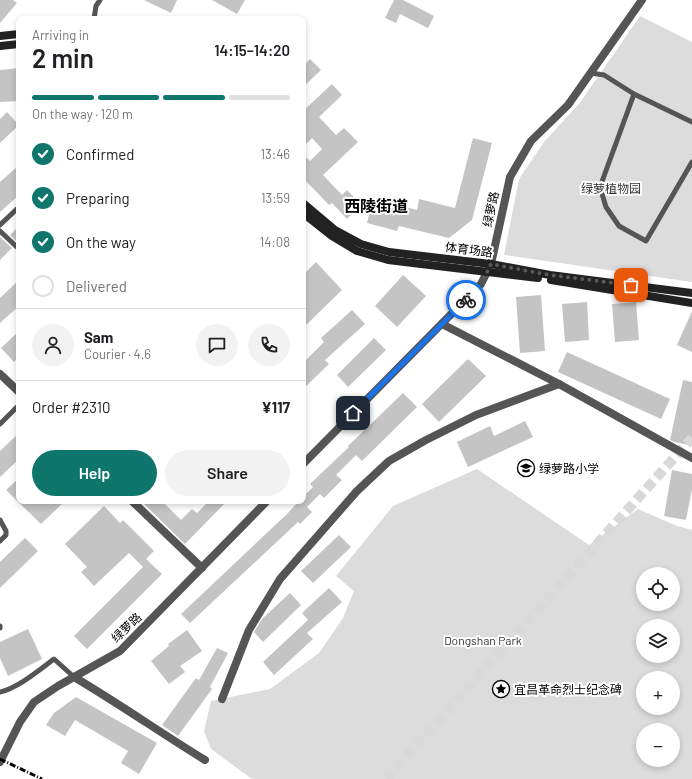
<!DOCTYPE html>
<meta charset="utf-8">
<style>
body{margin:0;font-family:Barlow,"Noto Sans SC",sans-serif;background:#f2f2f2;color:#202124;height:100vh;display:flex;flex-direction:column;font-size:15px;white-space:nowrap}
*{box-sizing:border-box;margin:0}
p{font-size:13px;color:#757577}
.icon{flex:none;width:22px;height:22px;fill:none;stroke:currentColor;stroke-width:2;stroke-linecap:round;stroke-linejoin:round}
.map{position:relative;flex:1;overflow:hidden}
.panel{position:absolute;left:16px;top:16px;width:290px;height:488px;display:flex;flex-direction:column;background:#fff;border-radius:8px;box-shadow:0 2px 6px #0003}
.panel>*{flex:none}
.fabs{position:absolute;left:636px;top:567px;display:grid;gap:8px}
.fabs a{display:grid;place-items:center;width:44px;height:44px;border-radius:50%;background:#fff;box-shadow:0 2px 6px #0003;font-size:20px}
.pin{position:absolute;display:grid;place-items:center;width:34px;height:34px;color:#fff;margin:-17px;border-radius:8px;box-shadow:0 2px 6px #0006}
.courier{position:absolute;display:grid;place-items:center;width:40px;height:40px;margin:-20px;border:3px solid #1a73e8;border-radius:50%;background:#fff;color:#222;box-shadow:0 1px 5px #0007}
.summary em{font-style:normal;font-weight:600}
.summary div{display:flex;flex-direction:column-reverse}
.summary{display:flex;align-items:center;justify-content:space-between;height:68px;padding:0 16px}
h1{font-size:26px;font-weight:600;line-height:30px}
.bar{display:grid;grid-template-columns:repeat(4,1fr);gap:6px 4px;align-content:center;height:48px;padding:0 16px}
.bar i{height:5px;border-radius:3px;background:#e0e0e0}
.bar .current{background:#0f766e}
.bar p{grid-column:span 4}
.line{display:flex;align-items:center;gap:10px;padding:0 16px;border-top:1px solid #e0e0e0}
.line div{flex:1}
.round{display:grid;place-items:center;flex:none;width:42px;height:42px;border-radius:21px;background:#f2f2f2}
ol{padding:0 16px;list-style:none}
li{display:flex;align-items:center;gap:12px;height:44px}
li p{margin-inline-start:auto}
li .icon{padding:4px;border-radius:50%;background:#0f766e;color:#fff;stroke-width:4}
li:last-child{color:#757577}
li i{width:22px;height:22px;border:2px solid #e0e0e0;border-radius:50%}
.primary-button{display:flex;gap:8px;margin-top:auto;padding:8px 16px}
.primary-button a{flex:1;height:46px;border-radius:24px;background:#0f766e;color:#fff;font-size:16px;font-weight:600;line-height:46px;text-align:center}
.primary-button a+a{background:#f2f2f2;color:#202124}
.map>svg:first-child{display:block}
.green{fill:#dcdcdc;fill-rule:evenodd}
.building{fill:#c4c4c4}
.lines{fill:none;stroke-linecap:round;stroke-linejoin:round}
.primary-tunnel{stroke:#d9d9d9;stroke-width:10;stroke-dasharray:10 5;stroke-linecap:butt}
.service{stroke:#555;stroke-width:5}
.minor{stroke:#555;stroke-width:8}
.tertiary{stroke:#555;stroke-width:8}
.secondary{stroke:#222;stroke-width:8}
.rail{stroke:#000;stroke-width:3;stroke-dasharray:6 2 1 2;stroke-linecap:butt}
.done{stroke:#595959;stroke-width:4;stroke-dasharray:0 7.2}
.route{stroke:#1a73e8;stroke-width:5}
.labels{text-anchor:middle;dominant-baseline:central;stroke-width:4;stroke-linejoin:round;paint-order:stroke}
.park-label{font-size:12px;fill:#333;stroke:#fff}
.street-label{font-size:12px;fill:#000;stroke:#fff}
.poi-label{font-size:12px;fill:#000;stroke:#fff;text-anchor:start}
.district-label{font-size:16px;font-weight:bold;fill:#000;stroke:#fff}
</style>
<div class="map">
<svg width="692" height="779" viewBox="0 0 692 779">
<rect width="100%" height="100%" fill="#fff"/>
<g class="green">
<polygon points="640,16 692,42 692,282 504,255 519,179 544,142 579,104"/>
<path d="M477,469L589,545L638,509L677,526L692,530V779H252L211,749L204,731L211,701L270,689L319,653L343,618L354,591L336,576L393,506ZM643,574H673V604H643ZM643,626H673V656H643ZM643,678H673V708H643ZM643,730H673V760H643Z"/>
</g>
<g class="building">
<polygon points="0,0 13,0 17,3 0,23"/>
<polygon points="144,0 177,0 171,13"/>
<polygon points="212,0 245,0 237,14"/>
<polygon points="394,0 403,0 434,16 428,28 400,14 396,23 385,18"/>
<polygon points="310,59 321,70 303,87 303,66"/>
<polygon points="19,68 19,101 0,102 0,70"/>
<polygon points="332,84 342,95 319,117 336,135 344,128 358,142 323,175 342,195 347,190 361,204 347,219 332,203 329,205 303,178 303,154 310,161 322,149 312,138 303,147 303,111"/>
<polygon points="7,112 19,125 0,143 0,119"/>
<polygon points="473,138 492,143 472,220 449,238 399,226 397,231 367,223 373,198 417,210 419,199 455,208"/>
<polygon points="19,165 19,195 0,212 0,182"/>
<polygon points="19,226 19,242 18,243 10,235"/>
<polygon points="0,237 12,248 0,260"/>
<polygon points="316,262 342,290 303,328 303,275"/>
<polygon points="403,275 426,296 397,327 375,306"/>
<polygon points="19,280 19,306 0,323 0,298"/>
<polygon points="541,295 545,351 520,353 516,297"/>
<polygon points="587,302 589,340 565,342 562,304"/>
<polygon points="636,302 639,340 615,342 612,304"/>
<polygon points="352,310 365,324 325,360 329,364 303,389 303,363 324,342 321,338"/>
<polygon points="692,311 692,352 677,345"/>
<polygon points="19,331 19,357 14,362 1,348"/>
<polygon points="374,338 386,350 348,387 337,375"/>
<polygon points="567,352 670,399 661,419 558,372"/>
<polygon points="468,359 486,376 439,422 422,404"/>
<polygon points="683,380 692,382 692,446 675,442 670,440"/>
<polygon points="403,393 417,407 362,461 356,455 336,475 342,480 324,498 320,494 307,507 312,512 300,524 298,522 190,623 181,614 288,513 299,501 303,501 303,497 313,487 310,484 349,447 348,446"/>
<polygon points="525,421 533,437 468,467 457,442 490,426 494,436"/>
<polygon points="19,433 19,459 0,477 0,451"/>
<polygon points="672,470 692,474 692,489 686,520 664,516"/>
<polygon points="19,478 19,501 65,501 41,524 6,490"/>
<polygon points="141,501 162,501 181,520 192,509 197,513 209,501 227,501 185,544"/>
<polygon points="104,506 120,523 123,520 154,551 146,559 162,574 87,649 74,636 143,567 129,553 94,586 81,572 87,567 65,544"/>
<polygon points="339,535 351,547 313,583 301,571"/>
<polygon points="25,538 38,551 0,588 0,562"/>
<polygon points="329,588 342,602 307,633 313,639 274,675 263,662 308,620 302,613"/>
<polygon points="290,593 301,605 263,642 254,632 262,619"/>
<polygon points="28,629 42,659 8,676 0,658 0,642"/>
<polygon points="187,630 202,651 180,666 185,672 169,684 151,661 169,646 168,644"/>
<polygon points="217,648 228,653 210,687 212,689 178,736 162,725 196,678 199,680"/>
<polygon points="76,697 157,743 139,774 121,763 128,751 75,720 65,736 46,725 54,713"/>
</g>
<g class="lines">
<polyline class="primary-tunnel" points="386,779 692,438"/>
<g class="service">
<polyline points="94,19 96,6 100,0"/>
<polyline points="591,73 604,75 634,94 692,122"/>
<polyline points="634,94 600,187 606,207 619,226 646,241 692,162"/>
<polyline points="0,225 19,207"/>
<polyline points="0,231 19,249"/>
<polyline points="0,424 19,405"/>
<polyline points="0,520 6,531 6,535 0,541"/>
<polyline points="0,626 0,628"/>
<path d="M0,692C18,688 39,670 54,659L74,677"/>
</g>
<g class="minor">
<polyline points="442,324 559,384 692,458"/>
<polyline points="0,374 19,392"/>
<polyline points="132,501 202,568"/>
<path d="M74,677C118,703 161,733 205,760"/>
<polyline points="222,699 249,630 280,579 357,491 389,461 426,440 476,415 559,384"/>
</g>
<g class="tertiary">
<polyline points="303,464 481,284 491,264 510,177 531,141 568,105 642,0"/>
<polyline points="0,762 20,722 34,702 58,686 120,651 267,501"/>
</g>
<g class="secondary">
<polyline points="0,36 19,34"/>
<polyline points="0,46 19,44"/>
<polyline points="303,203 335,230 361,244 389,252 491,264 550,275 692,293"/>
<polyline points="303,213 332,236 357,251 388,260 538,278"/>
<polyline points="551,280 692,303"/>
</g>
<polyline class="rail" points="0,759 42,779"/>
</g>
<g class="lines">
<polyline class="done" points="466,300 481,284 491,264 550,275 631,285"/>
<polyline class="route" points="353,413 466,300"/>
</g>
<defs>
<g id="school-ring" transform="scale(0.9)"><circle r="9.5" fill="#fff" stroke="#000" stroke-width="1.5"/><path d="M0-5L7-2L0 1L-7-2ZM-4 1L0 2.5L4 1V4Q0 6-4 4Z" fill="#000"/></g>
<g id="sight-ring" transform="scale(0.9)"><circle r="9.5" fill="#fff" stroke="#000" stroke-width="1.5"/><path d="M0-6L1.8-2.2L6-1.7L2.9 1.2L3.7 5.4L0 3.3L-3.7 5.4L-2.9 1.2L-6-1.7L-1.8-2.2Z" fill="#000"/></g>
</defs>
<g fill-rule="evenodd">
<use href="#school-ring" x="526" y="468"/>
<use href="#sight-ring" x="501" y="689"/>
</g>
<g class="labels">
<g class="park-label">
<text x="611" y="188">绿萝植物园</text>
<text x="483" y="640">Dongshan Park</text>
</g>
<g class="street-label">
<text transform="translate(490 209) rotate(-78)">绿萝路</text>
<text transform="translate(469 249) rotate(7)">体育场路</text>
<text transform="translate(126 627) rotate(-43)">绿萝路</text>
</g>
<g class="poi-label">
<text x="539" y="468">绿萝路小学</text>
<text x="514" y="689">宜昌革命烈士纪念碑</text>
</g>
<g class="district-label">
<text x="376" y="205">西陵街道</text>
</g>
</g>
</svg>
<div class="fabs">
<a><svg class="icon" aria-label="locate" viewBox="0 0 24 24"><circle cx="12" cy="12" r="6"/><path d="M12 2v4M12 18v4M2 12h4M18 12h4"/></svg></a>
<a><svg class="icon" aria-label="layers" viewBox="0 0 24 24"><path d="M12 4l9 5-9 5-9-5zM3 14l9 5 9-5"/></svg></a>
<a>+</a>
<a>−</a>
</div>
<div class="pin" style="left:631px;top:285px;background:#ea580c"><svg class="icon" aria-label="bag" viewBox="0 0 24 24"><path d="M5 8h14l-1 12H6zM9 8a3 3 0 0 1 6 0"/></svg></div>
<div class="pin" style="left:353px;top:413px;background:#1f2937"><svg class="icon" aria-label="home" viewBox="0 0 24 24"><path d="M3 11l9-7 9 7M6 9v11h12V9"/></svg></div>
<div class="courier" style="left:466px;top:300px"><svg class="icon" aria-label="bike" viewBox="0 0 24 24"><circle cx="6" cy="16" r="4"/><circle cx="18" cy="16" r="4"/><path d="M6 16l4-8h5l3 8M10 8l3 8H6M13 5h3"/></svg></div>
<section class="panel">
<div class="summary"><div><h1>2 min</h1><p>Arriving in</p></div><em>14:15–14:20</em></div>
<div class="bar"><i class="current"></i><i class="current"></i><i class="current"></i><i></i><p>On the way · 120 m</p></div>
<ol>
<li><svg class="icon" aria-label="check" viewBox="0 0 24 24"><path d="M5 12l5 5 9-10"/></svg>Confirmed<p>13:46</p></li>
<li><svg class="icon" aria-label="check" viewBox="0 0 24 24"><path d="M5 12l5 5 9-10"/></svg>Preparing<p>13:59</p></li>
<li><svg class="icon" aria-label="check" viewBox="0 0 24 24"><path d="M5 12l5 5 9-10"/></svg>On the way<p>14:08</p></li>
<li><i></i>Delivered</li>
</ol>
<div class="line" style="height:72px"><a class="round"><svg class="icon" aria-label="person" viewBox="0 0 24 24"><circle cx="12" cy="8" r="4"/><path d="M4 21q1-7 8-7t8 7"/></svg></a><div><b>Sam</b><p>Courier · 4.6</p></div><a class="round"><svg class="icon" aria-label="chat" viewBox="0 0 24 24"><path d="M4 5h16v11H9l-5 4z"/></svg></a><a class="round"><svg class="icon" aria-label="phone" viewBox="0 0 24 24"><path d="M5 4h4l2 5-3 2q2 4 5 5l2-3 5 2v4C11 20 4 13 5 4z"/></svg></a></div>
<div class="line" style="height:52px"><div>Order #2310</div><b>¥117</b></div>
<div class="primary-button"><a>Help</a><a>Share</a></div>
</section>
</div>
